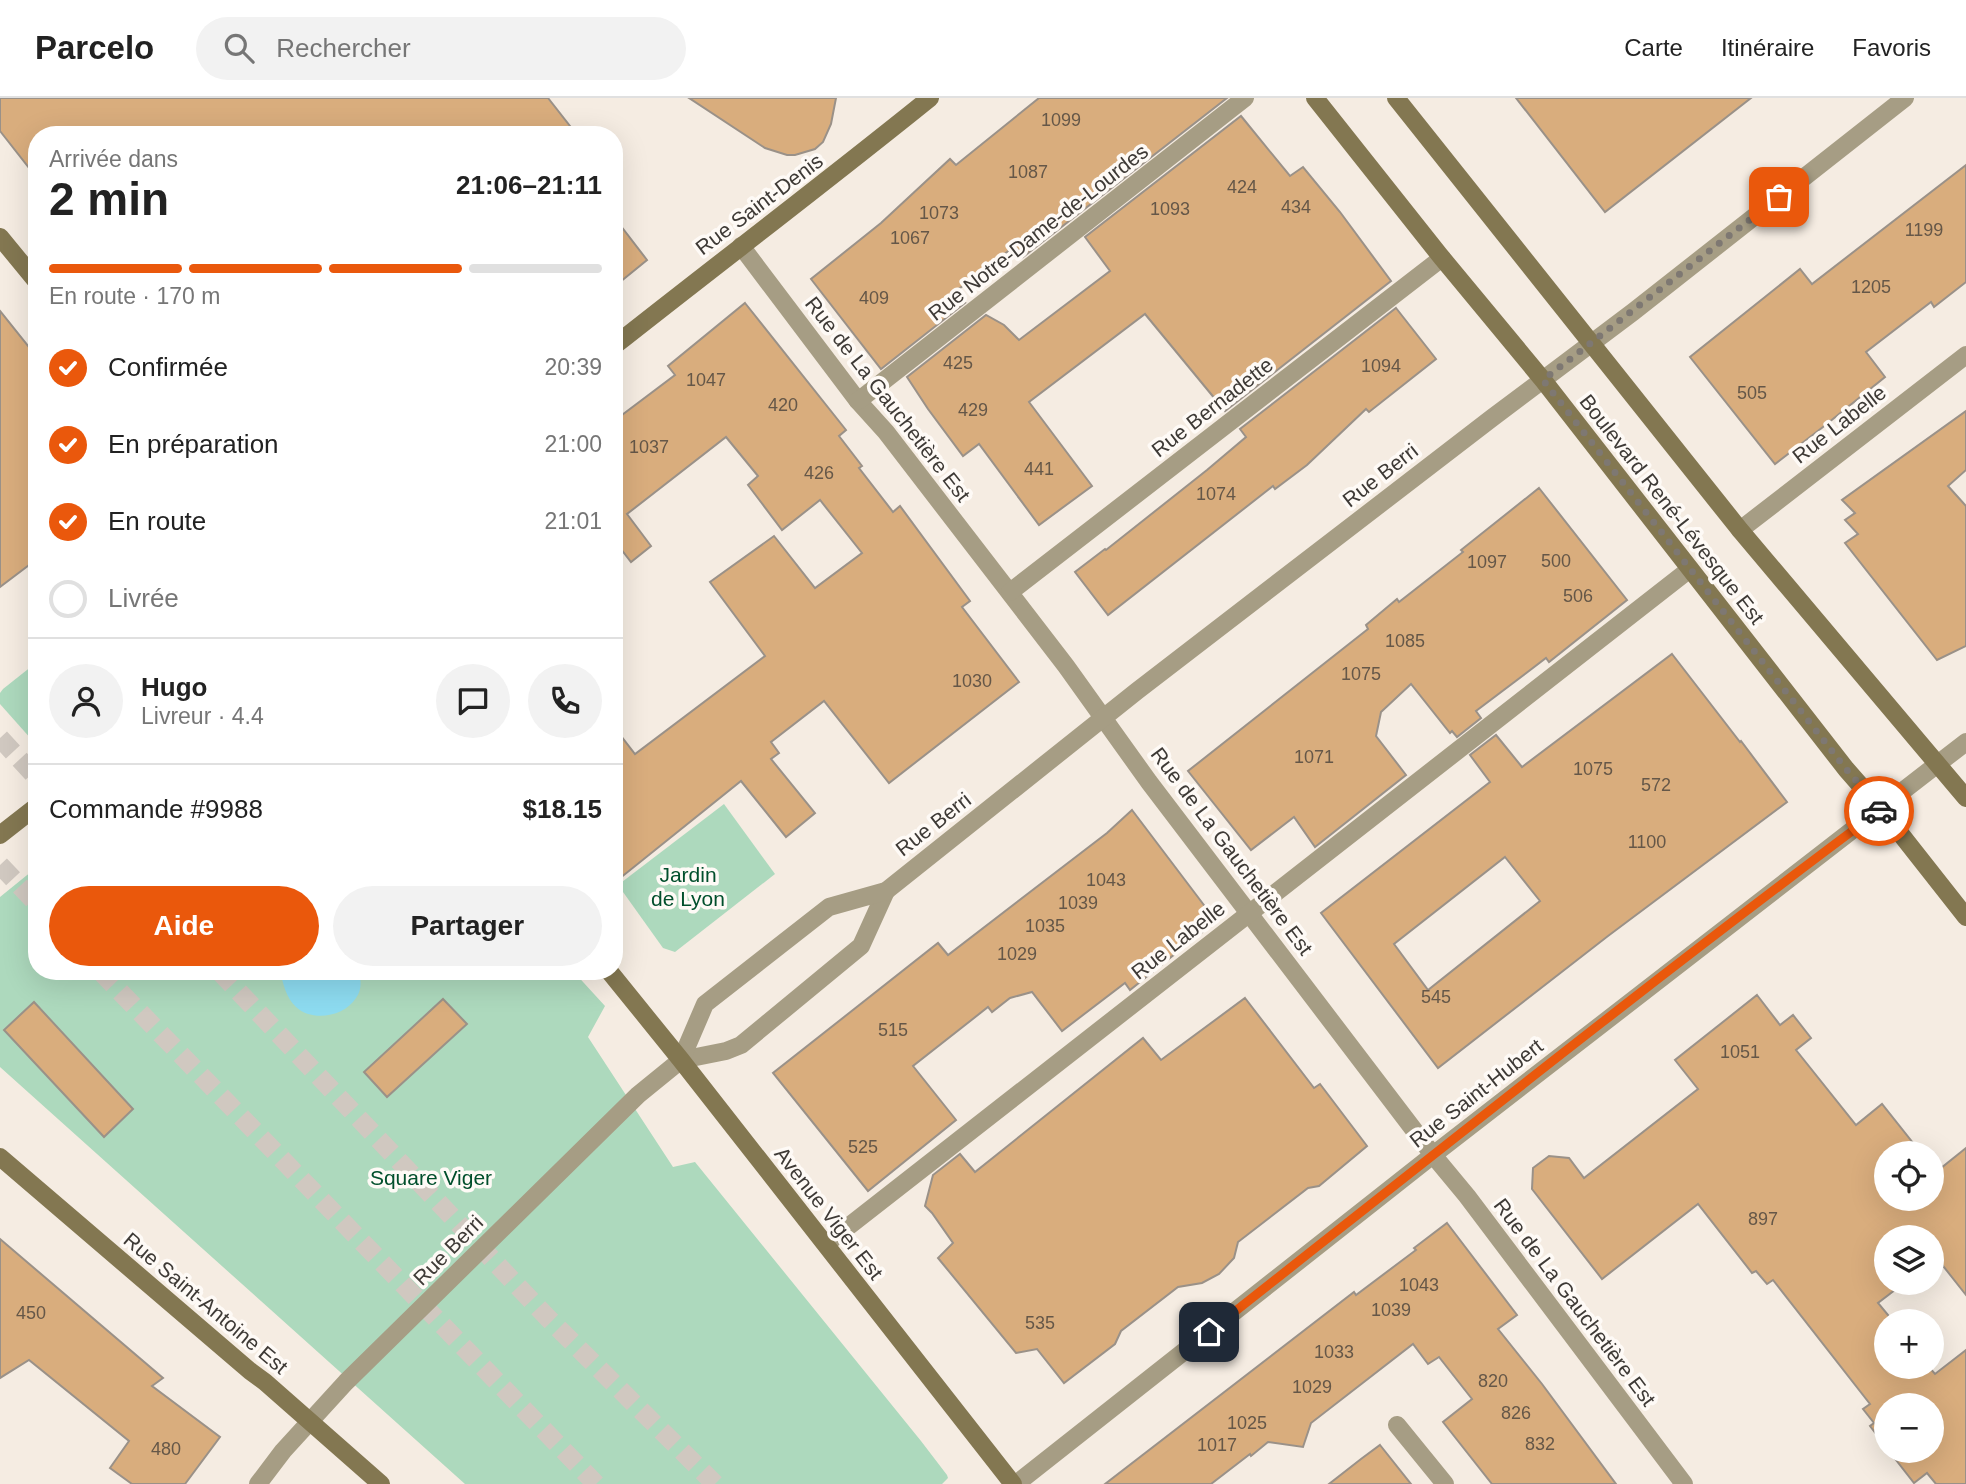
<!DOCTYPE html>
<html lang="fr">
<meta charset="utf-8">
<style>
body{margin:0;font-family:Helvetica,sans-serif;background:#f2f2f2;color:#222;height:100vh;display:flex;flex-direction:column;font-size:26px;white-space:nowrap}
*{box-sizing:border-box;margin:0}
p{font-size:23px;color:#767676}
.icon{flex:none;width:38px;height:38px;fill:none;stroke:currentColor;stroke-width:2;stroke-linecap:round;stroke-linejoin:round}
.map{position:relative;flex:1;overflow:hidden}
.drawer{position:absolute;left:28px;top:28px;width:595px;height:854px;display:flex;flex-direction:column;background:#fff;border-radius:28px;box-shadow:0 7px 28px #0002}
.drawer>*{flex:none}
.buttons{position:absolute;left:1874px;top:1043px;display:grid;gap:14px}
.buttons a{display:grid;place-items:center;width:70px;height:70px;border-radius:50%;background:#fff;box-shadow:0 7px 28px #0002;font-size:35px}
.pin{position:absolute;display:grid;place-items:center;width:60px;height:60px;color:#fff;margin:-30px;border-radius:14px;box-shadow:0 4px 10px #0006}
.courier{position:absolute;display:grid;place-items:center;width:70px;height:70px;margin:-35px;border:5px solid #ea580c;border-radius:50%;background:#fff;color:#222;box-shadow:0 2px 9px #0007}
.head em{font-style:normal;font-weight:600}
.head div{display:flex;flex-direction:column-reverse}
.head{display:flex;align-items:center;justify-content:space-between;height:119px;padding:0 21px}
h1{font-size:46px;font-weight:600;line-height:52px}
.bar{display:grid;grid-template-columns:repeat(4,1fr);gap:10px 7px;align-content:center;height:84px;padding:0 21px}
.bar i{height:9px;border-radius:5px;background:#e0e0e0}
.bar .selected{background:#ea580c}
.bar p{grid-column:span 4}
.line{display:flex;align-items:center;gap:18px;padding:0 21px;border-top:2px solid #e0e0e0}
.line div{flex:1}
.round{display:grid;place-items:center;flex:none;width:74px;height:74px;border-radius:37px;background:#f2f2f2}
ol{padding:0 21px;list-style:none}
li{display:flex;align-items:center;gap:21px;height:77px}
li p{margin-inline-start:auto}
li .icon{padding:7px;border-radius:50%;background:#ea580c;color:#fff;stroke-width:4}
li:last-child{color:#767676}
li i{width:38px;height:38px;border:4px solid #e0e0e0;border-radius:50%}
.button{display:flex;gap:14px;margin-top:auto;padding:14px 21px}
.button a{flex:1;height:80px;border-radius:42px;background:#ea580c;color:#fff;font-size:28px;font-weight:600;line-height:80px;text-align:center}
.button a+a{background:#f2f2f2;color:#222}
header{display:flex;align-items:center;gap:42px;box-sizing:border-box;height:98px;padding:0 35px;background:#fff;border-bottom:2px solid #e0e0e0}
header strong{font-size:33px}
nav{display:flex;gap:38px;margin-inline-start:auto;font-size:24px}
.search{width:490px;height:63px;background:#f2f2f2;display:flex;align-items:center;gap:18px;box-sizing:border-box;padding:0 24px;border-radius:38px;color:#767676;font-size:26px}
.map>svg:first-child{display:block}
.green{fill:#add9bd}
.water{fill:#8ddbf0}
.building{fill:#d9ad7d;stroke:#9a9188;stroke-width:2;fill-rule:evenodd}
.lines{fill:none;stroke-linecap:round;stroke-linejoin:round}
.trunk-tunnel{stroke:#d0c8c0;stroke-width:19;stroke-dasharray:19 10;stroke-linecap:butt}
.minor{stroke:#a69d84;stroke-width:18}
.tertiary{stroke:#a69d84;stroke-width:18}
.secondary{stroke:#837751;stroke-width:18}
.done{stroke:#7e7872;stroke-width:7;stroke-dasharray:0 12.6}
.route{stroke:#ea580c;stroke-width:9}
.labels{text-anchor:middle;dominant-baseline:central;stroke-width:7;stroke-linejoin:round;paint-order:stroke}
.number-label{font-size:18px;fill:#655748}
.street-label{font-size:21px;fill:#3e3a36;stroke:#fefaf6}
.park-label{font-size:21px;fill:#014f2c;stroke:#fefaf6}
</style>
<header>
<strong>Parcelo</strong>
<div class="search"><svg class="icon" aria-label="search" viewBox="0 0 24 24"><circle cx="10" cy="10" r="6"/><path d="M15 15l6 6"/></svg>Rechercher</div>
<nav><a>Carte</a><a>Itinéraire</a><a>Favoris</a></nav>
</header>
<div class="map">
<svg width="1966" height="1386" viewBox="0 0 1966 1386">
<rect width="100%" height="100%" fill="#f5ece2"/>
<g class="green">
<polygon points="37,564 37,644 32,642 0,606 0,595 3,591"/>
<polygon points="724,706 775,776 675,854 663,850 618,787"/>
<polygon points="37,769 37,873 573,873 605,908 588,939 673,1069 695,1064 921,1343 947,1377 948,1380 942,1386 465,1386 0,969 0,799"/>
</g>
<path class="water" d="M280,873H359C361,883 362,892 356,900C344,919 312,924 296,909C286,900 283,885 280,873Z"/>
<g class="building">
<polygon points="0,0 548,0 577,37 37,37 37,80 0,33"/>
<polygon points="689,0 836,0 831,26 823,44 815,51 795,57 787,57 765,50"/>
<polygon points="1039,0 1227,0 1023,159 1015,148 951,197 965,205 881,271 811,181 881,125 950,61 956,67"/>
<polygon points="1516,0 1751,0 1605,114"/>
<polygon points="1241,18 1290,78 1303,69 1340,114 1391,183 1225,313 1145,216 1029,304 1092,388 1039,427 979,346 963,358 928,311 907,279 986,217 1004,227 1019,242 1110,173 1085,139"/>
<polygon points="1966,67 1966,184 1934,209 1931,204 1866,254 1885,279 1823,329 1775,366 1690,259 1800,171 1812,186"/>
<polygon points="614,119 647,162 614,189"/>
<polygon points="745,205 846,332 839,338 862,368 859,370 893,414 900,408 970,503 962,509 1019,584 889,685 824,603 771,644 779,655 771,661 815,715 786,739 741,683 614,785 614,629 635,656 765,558 710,484 774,438 815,490 862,455 820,402 782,432 748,387 758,378 726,339 627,416 651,448 631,464 614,442 614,323 675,277 668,268"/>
<polygon points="1396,210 1436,261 1369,314 1366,311 1307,367 1275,391 1273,388 1108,517 1075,474 1105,451 1106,452 1207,372 1246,339 1240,331"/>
<polygon points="0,213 37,259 37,461 0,489"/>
<polygon points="1966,313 1966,372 1948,388 1966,408 1966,548 1937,562 1845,445 1858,436 1845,422 1855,415 1842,402"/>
<polygon points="1539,390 1627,502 1549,564 1546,560 1476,613 1481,620 1457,639 1452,633 1450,635 1411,586 1381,614 1376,638 1406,677 1315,749 1294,719 1251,752 1188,673 1368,531 1366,527 1397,501 1399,504 1463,454 1461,452"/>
<path d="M1672,556L1740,644L1741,643L1787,704L1608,838L1438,970L1321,815L1490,684L1470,657L1496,637L1522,669ZM1505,759L1540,803L1428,892L1394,846Z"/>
<polygon points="1132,712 1216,823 1130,892 1125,885 1062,933 1032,894 1010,900 992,914 988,909 913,968 956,1022 868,1093 773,975 938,845 948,857 1107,735"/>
<polygon points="1757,897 1780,927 1793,917 1811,940 1796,952 1856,1027 1882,1006 1921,1055 1886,1055 1886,1101 1932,1101 1932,1069 1936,1074 1966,1050 1966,1197 1936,1159 1932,1162 1932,1139 1886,1139 1886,1185 1904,1185 1878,1205 1893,1223 1886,1223 1886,1269 1929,1269 1935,1276 1966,1252 1966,1386 1936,1386 1927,1375 1914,1385 1889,1353 1932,1353 1932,1307 1886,1307 1886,1349 1870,1328 1874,1325 1863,1311 1870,1306 1773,1182 1767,1186 1756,1173 1752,1175 1698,1106 1602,1181 1532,1091 1533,1070 1549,1058 1569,1060 1584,1080 1698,991 1675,962"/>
<polygon points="1245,900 1314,990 1320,986 1367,1048 1319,1088 1308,1090 1238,1144 1234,1160 1219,1176 1202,1185 1178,1189 1121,1233 1115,1246 1064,1285 1037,1251 1016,1255 938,1160 953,1145 932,1115 925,1108 933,1077 960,1056 975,1074 1143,940 1161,962"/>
<polygon points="443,901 467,926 387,999 364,974"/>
<polygon points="34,904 133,1011 104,1039 4,932"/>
<polygon points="1447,1125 1517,1217 1498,1231 1542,1286 1616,1386 1492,1386 1443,1324 1472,1301 1439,1259 1428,1266 1413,1246 1311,1325 1303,1349 1268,1344 1251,1358 1250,1356 1211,1386 1105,1386 1354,1194 1356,1197 1416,1152 1414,1150"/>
<polygon points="0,1141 163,1280 152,1288 220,1339 185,1386 132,1386 110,1370 129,1343 29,1262 0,1280"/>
<polygon points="1380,1347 1411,1386 1329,1386 1361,1361"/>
</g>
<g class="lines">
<g class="trunk-tunnel">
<polyline points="0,640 37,680"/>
<polyline points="0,767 37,806"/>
<polyline points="100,873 596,1386"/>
<polyline points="219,873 547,1219 715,1386"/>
</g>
<g class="minor">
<polyline points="741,148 858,303 886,334 1066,568 1149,684 1433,1057 1467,1098 1684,1386"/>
<polyline points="858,303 1245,0"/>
<polyline points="1740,432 1966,257"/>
<polyline points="1010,494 1442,160"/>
<polyline points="826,1146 1690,471"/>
<polyline points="1397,1327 1445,1386"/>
<polyline points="1016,1386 1433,1057 1966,644"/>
</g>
<g class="tertiary">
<polyline points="681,962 726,953 741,947 861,848 886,793"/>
<polyline points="258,1386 283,1353 346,1284 638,997 681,962 705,906 829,809 886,793 1137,593 1492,320 1633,214 1905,0"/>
</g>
<g class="secondary">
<polyline points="1315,0 1442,160 1543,282 1846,671 1881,711 1966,819"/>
<polyline points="1396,0 1740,432 1966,700"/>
<polyline points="0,139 37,184"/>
<path d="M614,248C719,165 826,84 930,0"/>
<polyline points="0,737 37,708"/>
<polyline points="609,873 681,962 1013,1386"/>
<polyline points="0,1059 250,1273 265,1284 381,1386"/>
</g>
</g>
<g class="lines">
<polyline class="done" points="1779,99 1543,282 1846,671 1881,711 1879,713"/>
<path class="route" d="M1209,1234C1431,1059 1652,882 1879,713"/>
</g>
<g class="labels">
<g class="number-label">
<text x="1061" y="22">1099</text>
<text x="1028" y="74">1087</text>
<text x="1242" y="89">424</text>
<text x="1296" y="109">434</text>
<text x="1170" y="111">1093</text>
<text x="939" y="115">1073</text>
<text x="1924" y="132">1199</text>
<text x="910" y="140">1067</text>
<text x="1871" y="189">1205</text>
<text x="874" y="200">409</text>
<text x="958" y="265">425</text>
<text x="1381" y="268">1094</text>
<text x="706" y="282">1047</text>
<text x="1752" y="295">505</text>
<text x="783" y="307">420</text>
<text x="973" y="312">429</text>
<text x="649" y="349">1037</text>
<text x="1039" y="371">441</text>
<text x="819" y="375">426</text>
<text x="1216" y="396">1074</text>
<text x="1556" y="463">500</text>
<text x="1487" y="464">1097</text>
<text x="1578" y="498">506</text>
<text x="1405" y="543">1085</text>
<text x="1361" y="576">1075</text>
<text x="972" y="583">1030</text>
<text x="1314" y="659">1071</text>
<text x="1593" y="671">1075</text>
<text x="1656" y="687">572</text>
<text x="1647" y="744">1100</text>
<text x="1106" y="782">1043</text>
<text x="1078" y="805">1039</text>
<text x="1045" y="828">1035</text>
<text x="1017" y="856">1029</text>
<text x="1436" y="899">545</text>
<text x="893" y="932">515</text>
<text x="1740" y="954">1051</text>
<text x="863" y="1049">525</text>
<text x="1763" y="1121">897</text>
<text x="1419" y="1187">1043</text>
<text x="1391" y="1212">1039</text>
<text x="31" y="1215">450</text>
<text x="1040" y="1225">535</text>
<text x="1334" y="1254">1033</text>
<text x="1493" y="1283">820</text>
<text x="1312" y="1289">1029</text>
<text x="1516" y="1315">826</text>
<text x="1247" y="1325">1025</text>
<text x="1540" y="1346">832</text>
<text x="1217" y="1347">1017</text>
<text x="166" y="1351">480</text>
</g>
<g class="street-label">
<text transform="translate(759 106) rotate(-37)">Rue Saint-Denis</text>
<text transform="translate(1038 134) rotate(-38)">Rue Notre-Dame-de-Lourdes</text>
<text transform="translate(888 301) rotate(52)">Rue de La Gauchetière Est</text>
<text transform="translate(1212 309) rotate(-38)">Rue Bernadette</text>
<text transform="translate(1839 326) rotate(-38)">Rue Labelle</text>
<text transform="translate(1380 377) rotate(-38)">Rue Berri</text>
<text transform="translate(1672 411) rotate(52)">Boulevard René-Lévesque Est</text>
<text transform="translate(933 726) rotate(-38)">Rue Berri</text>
<text transform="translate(1232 753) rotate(53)">Rue de La Gauchetière Est</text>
<text transform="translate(1178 842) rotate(-38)">Rue Labelle</text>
<text transform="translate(1476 995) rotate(-38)">Rue Saint-Hubert</text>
<text transform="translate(829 1115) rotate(52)">Avenue Viger Est</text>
<text transform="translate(448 1152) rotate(-45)">Rue Berri</text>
<text transform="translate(1575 1204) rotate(53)">Rue de La Gauchetière Est</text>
<text transform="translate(206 1205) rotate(40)">Rue Saint-Antoine Est</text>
</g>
<g class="park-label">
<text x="688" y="776">Jardin<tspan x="688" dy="24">de Lyon</tspan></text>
<text x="431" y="1079">Square Viger</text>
</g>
</g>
</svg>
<div class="buttons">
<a><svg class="icon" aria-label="locate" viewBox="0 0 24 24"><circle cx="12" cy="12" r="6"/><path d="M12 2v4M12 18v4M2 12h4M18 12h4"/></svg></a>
<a><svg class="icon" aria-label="layers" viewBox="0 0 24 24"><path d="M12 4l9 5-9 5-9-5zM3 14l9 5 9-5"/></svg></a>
<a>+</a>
<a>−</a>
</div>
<div class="pin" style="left:1779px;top:99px;background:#ea580c"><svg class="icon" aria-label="bag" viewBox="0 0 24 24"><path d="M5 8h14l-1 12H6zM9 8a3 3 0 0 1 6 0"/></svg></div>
<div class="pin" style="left:1209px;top:1234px;background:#1f2937"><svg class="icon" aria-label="home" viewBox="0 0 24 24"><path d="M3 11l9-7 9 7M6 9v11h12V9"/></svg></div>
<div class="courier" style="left:1879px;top:713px"><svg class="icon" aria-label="car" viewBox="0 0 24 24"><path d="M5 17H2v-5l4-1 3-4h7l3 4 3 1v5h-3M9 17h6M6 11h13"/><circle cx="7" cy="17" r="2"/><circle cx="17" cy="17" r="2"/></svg></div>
<section class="drawer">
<div class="head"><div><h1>2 min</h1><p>Arrivée dans</p></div><em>21:06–21:11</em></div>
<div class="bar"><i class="selected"></i><i class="selected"></i><i class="selected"></i><i></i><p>En route · 170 m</p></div>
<ol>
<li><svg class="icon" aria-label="check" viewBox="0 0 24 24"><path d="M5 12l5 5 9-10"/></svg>Confirmée<p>20:39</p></li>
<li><svg class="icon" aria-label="check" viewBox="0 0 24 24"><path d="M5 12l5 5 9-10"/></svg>En préparation<p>21:00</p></li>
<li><svg class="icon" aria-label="check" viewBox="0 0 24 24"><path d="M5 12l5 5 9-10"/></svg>En route<p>21:01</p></li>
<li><i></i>Livrée</li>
</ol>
<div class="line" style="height:126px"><a class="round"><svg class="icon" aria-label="person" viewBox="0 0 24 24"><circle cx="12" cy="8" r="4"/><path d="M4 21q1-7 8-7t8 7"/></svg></a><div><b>Hugo</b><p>Livreur · 4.4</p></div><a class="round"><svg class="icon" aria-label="chat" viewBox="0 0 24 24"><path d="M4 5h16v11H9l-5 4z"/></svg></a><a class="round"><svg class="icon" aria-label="phone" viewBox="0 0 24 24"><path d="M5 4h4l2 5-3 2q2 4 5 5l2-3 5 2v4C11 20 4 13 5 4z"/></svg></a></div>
<div class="line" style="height:91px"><div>Commande #9988</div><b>$18.15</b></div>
<div class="button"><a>Aide</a><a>Partager</a></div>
</section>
</div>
